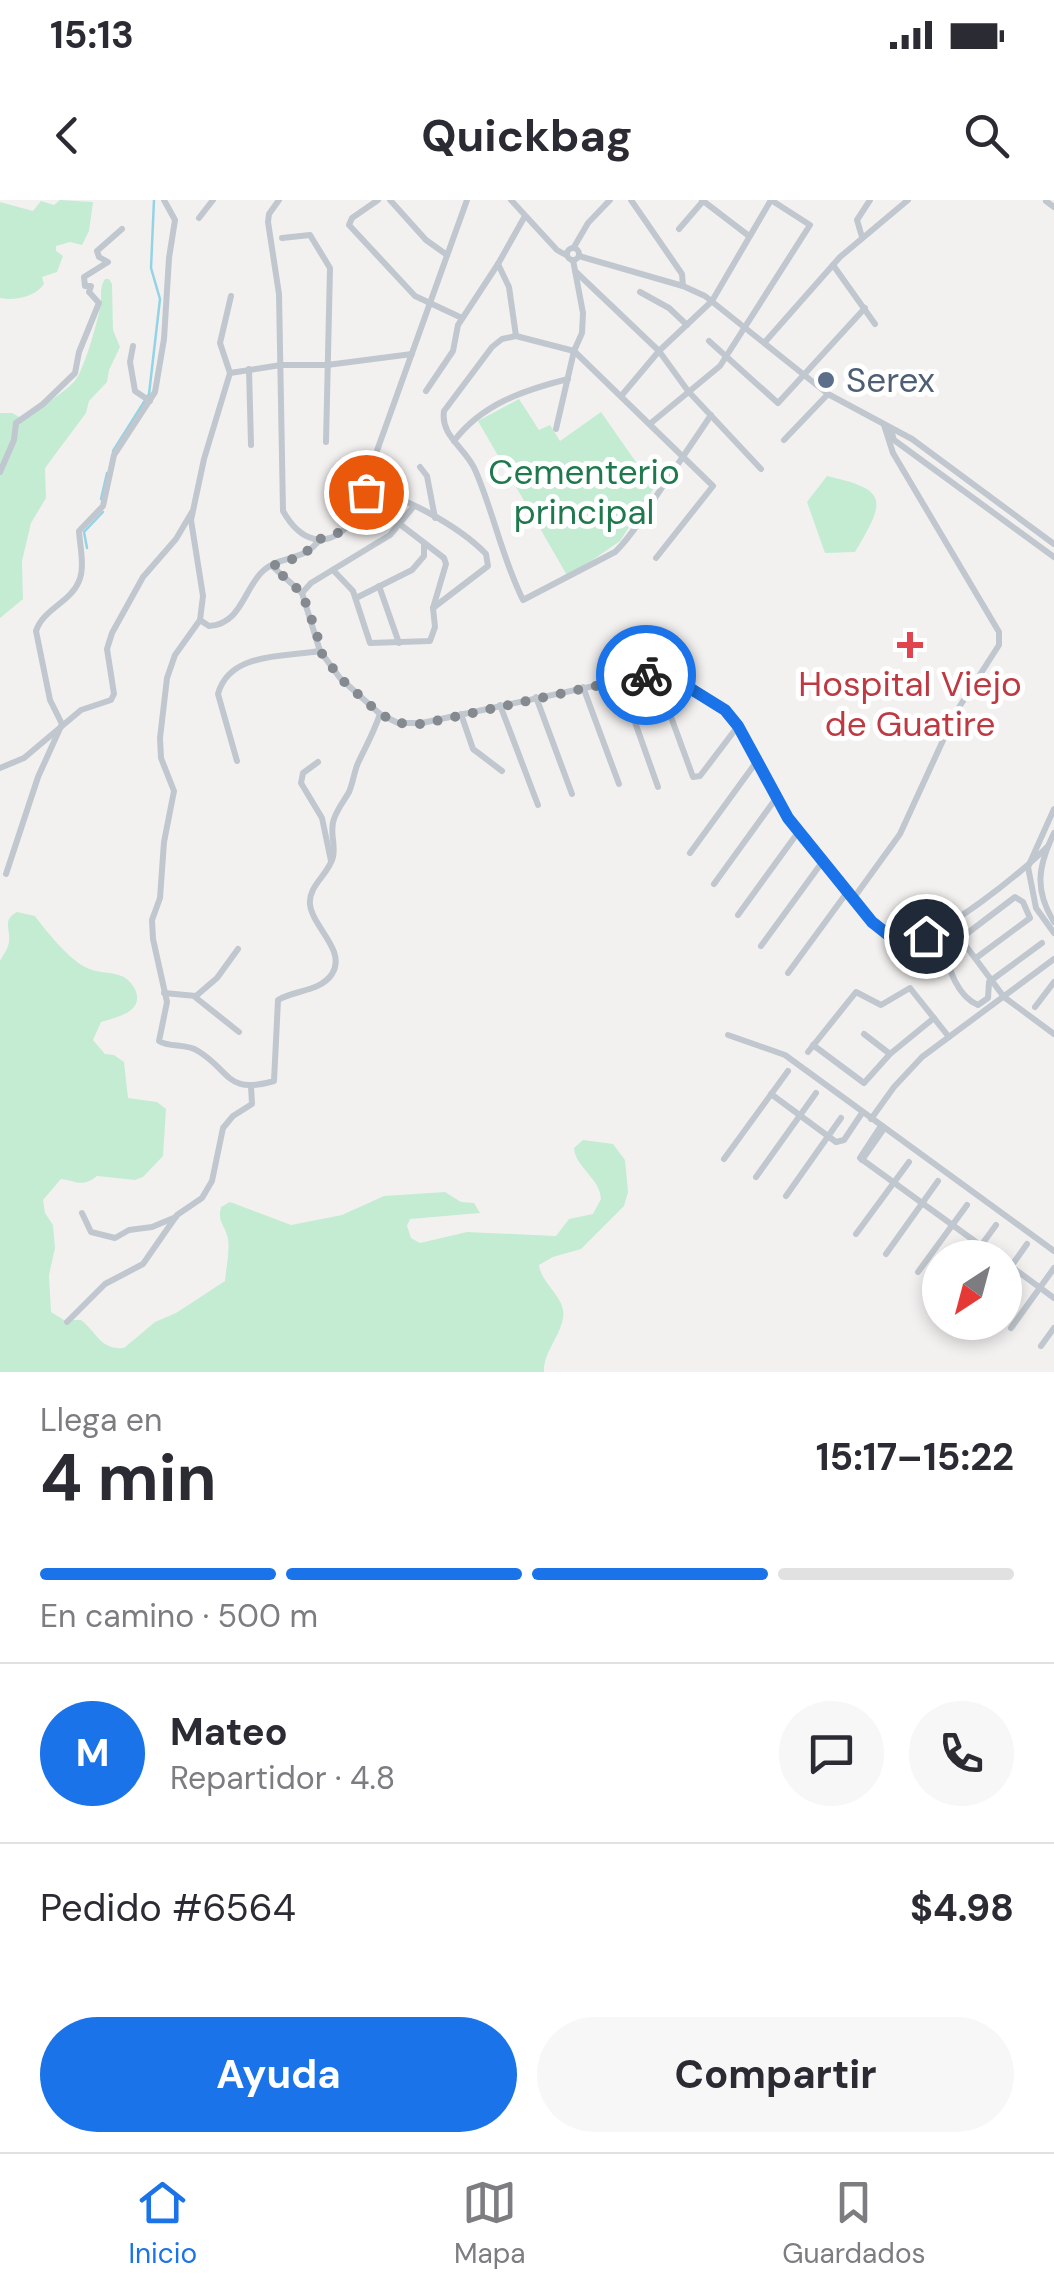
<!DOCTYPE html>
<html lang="es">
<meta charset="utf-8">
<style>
body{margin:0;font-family:"DM Sans",sans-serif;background:#f7f7f7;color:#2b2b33;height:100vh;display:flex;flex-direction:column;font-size:38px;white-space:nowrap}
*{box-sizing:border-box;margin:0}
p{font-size:32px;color:#7c7c81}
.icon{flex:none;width:55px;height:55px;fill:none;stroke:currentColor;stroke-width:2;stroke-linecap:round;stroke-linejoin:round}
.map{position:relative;height:1172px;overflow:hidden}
.drawer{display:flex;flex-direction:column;background:#fff;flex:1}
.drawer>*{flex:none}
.needle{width:65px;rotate:216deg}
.tools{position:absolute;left:922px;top:1040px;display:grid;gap:20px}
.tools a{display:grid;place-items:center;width:100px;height:100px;border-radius:50%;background:#fff;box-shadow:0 5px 15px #0003;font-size:50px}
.pin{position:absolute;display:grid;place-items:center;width:85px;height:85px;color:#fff;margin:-42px;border:5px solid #fff;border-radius:50%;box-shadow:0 2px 10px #0007}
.courier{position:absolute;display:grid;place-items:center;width:100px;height:100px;margin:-50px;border:8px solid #1a73e8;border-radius:50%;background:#fff;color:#222;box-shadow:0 2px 12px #0007}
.headline em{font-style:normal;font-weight:700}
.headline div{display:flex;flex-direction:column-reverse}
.headline{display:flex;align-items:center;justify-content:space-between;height:170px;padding:0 40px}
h1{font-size:65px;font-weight:700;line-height:75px}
.bar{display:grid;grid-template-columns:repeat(4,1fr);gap:15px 10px;align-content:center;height:120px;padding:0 40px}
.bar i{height:12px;border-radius:8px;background:#e1e1e2}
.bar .active{background:#1a73e8}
.bar p{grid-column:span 4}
.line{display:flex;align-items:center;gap:25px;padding:0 40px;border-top:2px solid #e1e1e2}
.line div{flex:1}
.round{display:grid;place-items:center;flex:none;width:105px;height:105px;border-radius:52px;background:#f7f7f7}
.primary-button{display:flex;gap:20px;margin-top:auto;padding:20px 40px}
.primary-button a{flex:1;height:115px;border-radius:60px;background:#1a73e8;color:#fff;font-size:40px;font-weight:700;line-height:115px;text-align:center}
.primary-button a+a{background:#f7f7f7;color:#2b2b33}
.status{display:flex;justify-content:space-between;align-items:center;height:70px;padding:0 50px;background:#fff;direction:ltr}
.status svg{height:28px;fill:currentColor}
header{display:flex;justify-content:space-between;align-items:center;height:130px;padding:0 40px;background:#fff;font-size:45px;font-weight:700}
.tabs{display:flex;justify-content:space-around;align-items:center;height:140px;border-top:2px solid #e1e1e2;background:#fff;font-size:28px;color:#7c7c81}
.tabs a{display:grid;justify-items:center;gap:5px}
.tabs .active{color:#1a73e8}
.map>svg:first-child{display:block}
.green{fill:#c3ecd3}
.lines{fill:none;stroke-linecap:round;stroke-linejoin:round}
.stream{stroke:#94d3e5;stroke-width:2.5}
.minor{stroke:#c0c7ce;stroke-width:6}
.done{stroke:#858a90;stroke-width:10;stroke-dasharray:0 18}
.route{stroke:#1a73e8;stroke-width:12}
.service-dot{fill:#5c6f8a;stroke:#fff;stroke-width:4}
.health-dot{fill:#e0444e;stroke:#fff;stroke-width:4}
.labels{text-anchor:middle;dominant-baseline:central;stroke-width:10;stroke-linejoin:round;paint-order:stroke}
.service-label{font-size:35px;fill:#4e5e75;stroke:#fff;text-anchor:start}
.park-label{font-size:35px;fill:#1f794d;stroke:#fff}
.health-label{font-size:35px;fill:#be3a42;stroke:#fff}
</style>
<div class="status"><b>15:13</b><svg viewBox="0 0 49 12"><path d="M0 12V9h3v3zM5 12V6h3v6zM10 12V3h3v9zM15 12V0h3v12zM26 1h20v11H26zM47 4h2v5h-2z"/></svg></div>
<header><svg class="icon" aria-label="back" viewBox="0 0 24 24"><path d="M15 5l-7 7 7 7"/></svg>Quickbag<svg class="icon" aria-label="search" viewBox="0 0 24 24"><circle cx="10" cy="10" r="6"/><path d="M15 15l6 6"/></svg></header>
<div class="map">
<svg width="1054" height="1172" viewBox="0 0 1054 1172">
<rect width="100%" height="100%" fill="#f3f1f0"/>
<g class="green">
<path d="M60,0L93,2L89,31L82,45L70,42L56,46V51L63,56L57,72L42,77L44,84C35,97 15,101 0,98V2L33,11L41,1L54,5Z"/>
<path d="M105,79H109L112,84L113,130L120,147L109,170L107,182L89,201L86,213L45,268L46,298L31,323L22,361L23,399L0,418V213H12L23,219C39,207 60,196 74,182C84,171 96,126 100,109C103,98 98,90 105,79Z"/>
<polygon points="519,199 539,230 550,225 560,241 601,212 654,288 620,341 568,377 478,221"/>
<path d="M827,276C890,290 885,301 855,352L825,353L807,302Z"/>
<path d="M17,712L35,716C46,731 69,759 85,767C98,774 112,771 124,777C129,780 132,784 135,789C145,812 117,817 101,822L93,840L105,854L114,855L124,862L128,898L157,902L166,909L163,956L143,977L135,980L97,976C82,988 77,981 61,979L43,1000L45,1013L53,1025L55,1048L49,1075L51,1112L64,1120H81C97,1132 100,1150 124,1148L155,1122L176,1113L225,1081C226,1069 230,1050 228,1039C225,1024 217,1023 221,1007L230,1002L291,1025L342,1015L384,996L445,992L461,1002L474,1003L480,1013L410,1019L407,1026L411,1038L420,1043L467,1032L556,1036L569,1019L593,1014L601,999C600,978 575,967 574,948L583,940L613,944L625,960L628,992L624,1006L581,1049L553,1057L539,1065C541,1084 567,1098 563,1118C560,1137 543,1153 544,1172H0V761C2,756 6,752 8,746C13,731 0,721 17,712Z"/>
</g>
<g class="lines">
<g class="stream">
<polyline points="113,251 149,194 160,99 151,68 154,0"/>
<polyline points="101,299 107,273"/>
<polyline points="87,348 84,332 103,312"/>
</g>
<g class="minor">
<path d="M279,0L269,14L268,22L279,94L283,311C300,341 325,351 351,323L467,0"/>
<polyline points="378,0 352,18 349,25 415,96 462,118"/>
<polyline points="390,0 426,40 447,55"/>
<polyline points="511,0 557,50 566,55"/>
<polyline points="631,0 682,74 683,86"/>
<polyline points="702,0 749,36"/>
<polyline points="1046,1 1054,7"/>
<polyline points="199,18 213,0"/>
<polyline points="679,29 704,0"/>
<polyline points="862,37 857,20 870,0"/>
<polyline points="282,38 310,35 330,68 326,242"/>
<polyline points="574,47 588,23 610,0"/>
<circle cx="573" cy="54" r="6"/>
<polyline points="579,56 683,86 705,96 828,194 912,239 1054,344"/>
<polyline points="498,64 509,87 516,136"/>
<polyline points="833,65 875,124"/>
<polyline points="575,71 659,151 688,191 761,269"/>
<polyline points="640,92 669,108 687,125"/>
<polyline points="709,141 778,203 865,108"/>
<polyline points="765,142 840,57 908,0"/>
<polyline points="133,146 130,162 135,191 150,201"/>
<polyline points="249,169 251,245"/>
<path d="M230,173L204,259L191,320L203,396L200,420L175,455L167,478L160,538L161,558L174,591L164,642L160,698L152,720L153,739L167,802L159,841C170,848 186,843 198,851C231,871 226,895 274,881L278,800C294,790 320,792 332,774C347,750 312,727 310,704C308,686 329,674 333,657C336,644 329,631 334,619C337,609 344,601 349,592C353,583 354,572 358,563C366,546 374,532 380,514"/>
<polyline points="230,173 281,165 327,165 412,154"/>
<polyline points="230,173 220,143 231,96"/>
<polyline points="426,191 453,151 458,125 498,64 525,16"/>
<polyline points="622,195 659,151 712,101 771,0 810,25 720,166 651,223"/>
<polyline points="556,229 574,151 582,133 583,113 573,60"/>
<polyline points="891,230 894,240 1054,357"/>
<polyline points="784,240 828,194"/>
<path d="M454,241C482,204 524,190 568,179"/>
<polyline points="420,267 427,276 435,318"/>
<polyline points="0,272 14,240 16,223 43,204 75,173 79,152 99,103 89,92 91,86 85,86 84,77 108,62 99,57 97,51 122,29"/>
<path d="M362,292C397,289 462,329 486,354L488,366L433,408"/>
<path d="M656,358L713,286L574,151L516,136L502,139L492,147L444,211C440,237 467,248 476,272C494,314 502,358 523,400L615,352C630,338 641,319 653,301C672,272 692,244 711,215"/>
<path d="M272,366L302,393L320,451L340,478L380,514L398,523H422L645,475C734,479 748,558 788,618C806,644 863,718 888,734C893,738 902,740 909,740C940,739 1025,670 1047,647"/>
<polyline points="333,370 353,391 370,443 430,441 435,427 433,408 446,364 444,358 401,325"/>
<polyline points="379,386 399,443"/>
<polyline points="302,393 311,383 390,335 414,306"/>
<polyline points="356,398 412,370 424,356 424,345"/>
<path d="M200,420L209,426C242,424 244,387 264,370C281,355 304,362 320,339"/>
<polyline points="656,476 693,577 700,576 738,526"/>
<polyline points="620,480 658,587"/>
<polyline points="583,487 619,584"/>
<polyline points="536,497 572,594"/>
<polyline points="500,505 538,605"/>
<polyline points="461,514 473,549 502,571"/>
<path d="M237,561L218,494C229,452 284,457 320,451"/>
<polyline points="318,562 303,573 301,583 322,618 331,661"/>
<polyline points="0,568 24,558 81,510 111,500 114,494 107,449 112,433 143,377 176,339 192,312"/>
<polyline points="1054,609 1028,667 1036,708 1054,733"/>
<path d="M1054,633C1038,666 1034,690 1054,722"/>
<polyline points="690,653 757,561"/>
<path d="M6,674L38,577L62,524L50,500L36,431C43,409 71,402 79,381C85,368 80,346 79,331L103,306L114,255L155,192L164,139L169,58L175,20L164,0"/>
<polyline points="714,684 777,597"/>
<polyline points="853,699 900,634 956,512 999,445 999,432 893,253 884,225"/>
<polyline points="738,715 799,631"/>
<polyline points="960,738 1004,797 1054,834"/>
<polyline points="761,746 823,661"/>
<path d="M976,758L1030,718L1023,702L1015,697L948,748C946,769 959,797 978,805L988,798L989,782L1042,743"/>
<polyline points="788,773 848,691"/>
<polyline points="164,793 196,796 217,778 238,749"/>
<polyline points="195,797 239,832"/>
<polyline points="1035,807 1054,782"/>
<polyline points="864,834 890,854"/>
<polyline points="728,835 785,855 1054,1051"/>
<polyline points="813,845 864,883 890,854 934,818"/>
<polyline points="808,852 856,792 881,805 910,788 949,837"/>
<polyline points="771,894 836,942 844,940 862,913"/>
<polyline points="871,919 894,887 922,857 1054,759"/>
<polyline points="881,926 860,958 998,1058"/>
<polyline points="724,959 788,871"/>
<polyline points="862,960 883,930"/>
<polyline points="756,977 816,893"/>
<polyline points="786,996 841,918"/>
<polyline points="82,1013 91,1032 115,1038 129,1030 152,1027 176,1017"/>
<polyline points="856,1034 909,962"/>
<polyline points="886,1054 938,981"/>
<polyline points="972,1058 996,1025"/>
<polyline points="1005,1062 1054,1098"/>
<polyline points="918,1072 967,1005"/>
<polyline points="1005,1075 1027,1044"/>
<polyline points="67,1122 105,1084 143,1064 177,1015 202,998 212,981 223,928 233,916 252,904 251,886"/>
<polyline points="1011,1128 1054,1068"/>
<polyline points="1041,1146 1054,1128"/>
</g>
</g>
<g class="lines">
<polyline class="done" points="366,292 362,292 351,323 344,331 320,339 302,356 272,366 302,393 317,434 320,451 340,478 380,514 398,523 422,524 646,475"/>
<polyline class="route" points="646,475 675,479 725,510 738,526 788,618 872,722 891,737 909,740 926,736"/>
</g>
<circle class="service-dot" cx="826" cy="180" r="10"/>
<path class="health-dot" d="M905 430h10v10h10v10h-10v10h-10v-10h-10v-10h10z"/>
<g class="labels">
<g class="service-label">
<text x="846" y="180">Serex</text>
</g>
<g class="park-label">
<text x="584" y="272">Cementerio<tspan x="584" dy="40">principal</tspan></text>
</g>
<g class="health-label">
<text x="910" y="484">Hospital Viejo<tspan x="910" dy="40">de Guatire</tspan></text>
</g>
</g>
</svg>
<div class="tools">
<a><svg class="needle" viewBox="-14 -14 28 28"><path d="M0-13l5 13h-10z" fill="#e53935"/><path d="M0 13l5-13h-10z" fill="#7c7c81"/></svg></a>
</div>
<div class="pin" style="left:366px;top:292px;background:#ea580c"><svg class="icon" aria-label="bag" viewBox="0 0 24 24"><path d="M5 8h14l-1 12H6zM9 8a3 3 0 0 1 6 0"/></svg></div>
<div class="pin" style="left:926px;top:736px;background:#1f2937"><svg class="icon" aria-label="home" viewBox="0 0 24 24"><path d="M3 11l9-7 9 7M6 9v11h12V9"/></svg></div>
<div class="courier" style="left:646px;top:475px"><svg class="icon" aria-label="bike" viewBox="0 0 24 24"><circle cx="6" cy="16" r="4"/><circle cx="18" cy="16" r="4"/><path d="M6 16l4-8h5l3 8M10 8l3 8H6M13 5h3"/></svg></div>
</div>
<section class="drawer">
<div class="headline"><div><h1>4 min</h1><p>Llega en</p></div><em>15:17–15:22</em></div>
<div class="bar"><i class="active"></i><i class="active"></i><i class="active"></i><i></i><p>En camino · 500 m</p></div>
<div class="line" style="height:180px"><b class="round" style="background:#1a73e8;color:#fff">M</b><div><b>Mateo</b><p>Repartidor · 4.8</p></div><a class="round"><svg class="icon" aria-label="chat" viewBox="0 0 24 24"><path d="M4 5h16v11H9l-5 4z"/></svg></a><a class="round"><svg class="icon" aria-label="phone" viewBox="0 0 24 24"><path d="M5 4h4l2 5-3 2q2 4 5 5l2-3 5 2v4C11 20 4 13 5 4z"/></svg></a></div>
<div class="line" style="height:130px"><div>Pedido #6564</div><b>$4.98</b></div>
<div class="primary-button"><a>Ayuda</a><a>Compartir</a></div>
</section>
<nav class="tabs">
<a class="active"><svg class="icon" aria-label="home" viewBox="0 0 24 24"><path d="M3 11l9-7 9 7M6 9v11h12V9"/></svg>Inicio</a>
<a><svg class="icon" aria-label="map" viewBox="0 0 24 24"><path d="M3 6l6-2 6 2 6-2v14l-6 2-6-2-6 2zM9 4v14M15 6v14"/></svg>Mapa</a>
<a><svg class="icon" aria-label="saved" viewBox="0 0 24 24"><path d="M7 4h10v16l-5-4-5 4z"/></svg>Guardados</a>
</nav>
